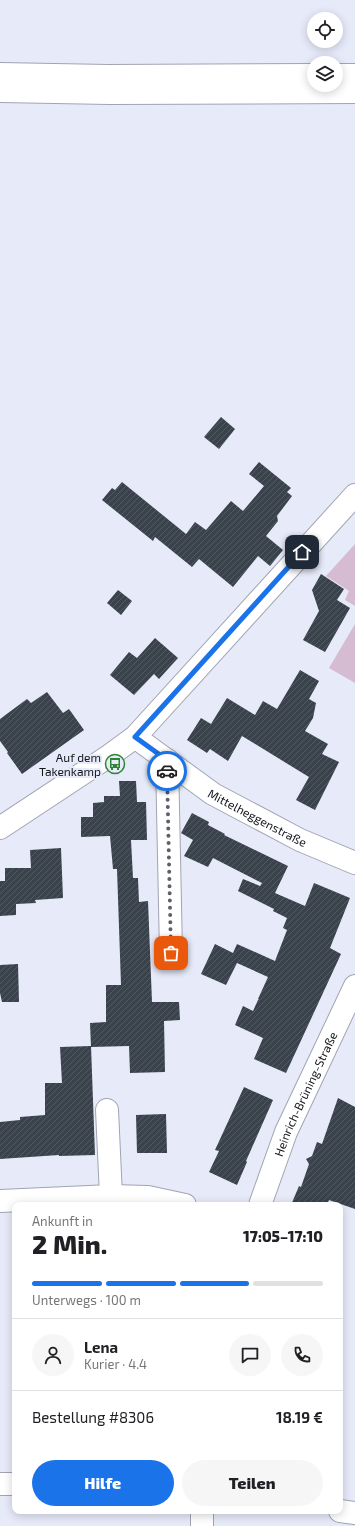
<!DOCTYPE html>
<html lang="de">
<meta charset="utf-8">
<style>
body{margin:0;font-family:"Exo 2",sans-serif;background:#f6f6f6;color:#202124;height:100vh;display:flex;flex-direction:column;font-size:15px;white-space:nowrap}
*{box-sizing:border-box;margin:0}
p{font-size:13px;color:#757577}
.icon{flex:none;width:22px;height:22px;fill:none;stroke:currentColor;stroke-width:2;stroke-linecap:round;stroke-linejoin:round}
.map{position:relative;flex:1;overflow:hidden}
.details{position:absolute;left:12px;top:1202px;width:331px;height:312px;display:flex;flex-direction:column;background:#fff;border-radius:8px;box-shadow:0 2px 10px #0003}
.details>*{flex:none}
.fabs{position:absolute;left:307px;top:12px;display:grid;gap:8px}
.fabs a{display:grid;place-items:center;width:36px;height:36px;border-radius:50%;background:#fff;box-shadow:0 2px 10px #0003;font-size:20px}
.pin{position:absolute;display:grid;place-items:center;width:34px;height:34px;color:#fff;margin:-17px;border-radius:8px;box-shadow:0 2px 6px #0006}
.courier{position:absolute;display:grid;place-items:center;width:40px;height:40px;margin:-20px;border:3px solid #1a73e8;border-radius:50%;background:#fff;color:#222;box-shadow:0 1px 5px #0007}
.headline em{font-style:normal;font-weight:800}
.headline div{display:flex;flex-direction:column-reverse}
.headline{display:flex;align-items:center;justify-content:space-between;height:68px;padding:0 20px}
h1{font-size:26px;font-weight:800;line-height:30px}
.bar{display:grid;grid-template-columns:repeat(4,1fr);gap:6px 4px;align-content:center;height:48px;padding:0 20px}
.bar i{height:5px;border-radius:3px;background:#e0e0e0}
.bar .on{background:#1a73e8}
.bar p{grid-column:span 4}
.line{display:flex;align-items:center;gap:10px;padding:0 20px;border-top:1px solid #e0e0e0}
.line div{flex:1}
.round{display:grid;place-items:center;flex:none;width:42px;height:42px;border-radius:21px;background:#f6f6f6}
.primary-button{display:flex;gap:8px;margin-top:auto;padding:8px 20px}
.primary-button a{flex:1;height:46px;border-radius:24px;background:#1a73e8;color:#fff;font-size:16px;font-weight:800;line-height:46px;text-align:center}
.primary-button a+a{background:#f6f6f6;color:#202124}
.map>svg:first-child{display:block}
.green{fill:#d5bcd2}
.building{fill:url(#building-hatch)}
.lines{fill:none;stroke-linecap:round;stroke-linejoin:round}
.street-casing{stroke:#a1a4b2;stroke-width:24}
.highway-casing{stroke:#a1a4b2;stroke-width:24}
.street{stroke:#fff;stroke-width:22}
.highway{stroke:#fff;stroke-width:22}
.done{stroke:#5e6069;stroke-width:4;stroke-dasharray:0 7.2}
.route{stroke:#1a73e8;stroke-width:5}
.labels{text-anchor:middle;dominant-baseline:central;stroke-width:4;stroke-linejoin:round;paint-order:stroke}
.poi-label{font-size:12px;fill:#15161b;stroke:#e7eaf9;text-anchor:end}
.street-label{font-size:12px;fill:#15161b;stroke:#e7eaf9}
</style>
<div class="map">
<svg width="355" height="1526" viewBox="0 0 355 1526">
<defs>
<pattern id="building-hatch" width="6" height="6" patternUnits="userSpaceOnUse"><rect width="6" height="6" fill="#3a424c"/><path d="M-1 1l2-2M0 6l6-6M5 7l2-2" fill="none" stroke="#535a62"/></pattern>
</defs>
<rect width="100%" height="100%" fill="#e7eaf9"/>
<g class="green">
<polygon points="355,544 355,606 345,600 349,591 326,576"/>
<polygon points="355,624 355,683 329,668"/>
</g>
<g class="building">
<polygon points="221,417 235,429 219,449 204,437"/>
<polygon points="259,462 291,488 287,492 292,496 277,516 278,521 266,536 283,550 270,566 258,556 233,587 199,559 192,567 155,537 153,541 102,500 112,488 115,490 122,482 186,534 195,522 206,530 231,501 243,511 264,486 249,474"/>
<polygon points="321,574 344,589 337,600 350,608 325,652 303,640 319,611 312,590"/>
<polygon points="118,590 132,601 121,615 107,603"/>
<polygon points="155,638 178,658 159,679 154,674 134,695 110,675 129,652 137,658"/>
<polygon points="300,670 319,681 309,699 316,703 313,718 305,731 328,744 322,754 339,762 315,810 296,800 309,777 242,736 228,761 210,749 207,753 187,740 201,718 211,724 227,698 255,715 263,701 277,709"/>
<polygon points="47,692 63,713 69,709 84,730 22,774 7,753 8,752 0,741 0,719 27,699 31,703"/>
<polygon points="119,781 136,781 137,802 146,802 147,840 131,840 133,878 138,878 139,902 148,901 152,1002 179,1002 180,1020 164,1021 165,1072 130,1073 129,1046 91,1047 90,1023 106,1022 106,985 121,985 117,869 113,869 110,836 81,837 81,817 93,817 93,803 104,802 104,796 120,796"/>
<polygon points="192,813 209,822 208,825 225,834 224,835 288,866 275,893 305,906 314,883 350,898 330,948 341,954 286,1073 254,1059 263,1038 235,1025 243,1006 253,1011 258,1000 259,1000 258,999 268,977 237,963 226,985 201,974 215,944 233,953 237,944 275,961 287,930 283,928 287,918 273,911 274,909 238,891 243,879 260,886 262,883 213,858 208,867 184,856 193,840 181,833"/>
<polygon points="61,848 63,898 35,900 36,903 16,904 16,915 0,916 0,881 5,881 5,868 31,868 30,850"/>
<polygon points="18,964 19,1002 2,1002 0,993 0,965"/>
<polygon points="91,1046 95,1155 59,1156 59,1155 0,1159 0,1122 20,1120 20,1117 45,1115 45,1083 62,1083 60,1047"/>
<polygon points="244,1087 273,1100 246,1161 247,1162 237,1185 209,1172 219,1151 215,1150"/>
<polygon points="338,1098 355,1107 355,1209 329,1200 327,1205 291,1205 299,1186 301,1187 309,1164 306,1159 312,1156 317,1142 322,1144"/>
<polygon points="166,1114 167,1153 137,1153 136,1115"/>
</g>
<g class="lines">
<g class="street-casing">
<g id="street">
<path id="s1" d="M135,737L213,794L300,840L355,863"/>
<polyline points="167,760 171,953"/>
<polyline points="0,828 109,756 135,737 355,495"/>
<polyline points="107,1110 111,1196"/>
<polyline points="0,1201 111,1196 148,1197 185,1205"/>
<path id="s2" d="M260,1205L286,1132L355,986"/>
<polyline points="0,1484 15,1484"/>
<polyline points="202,1511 202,1526"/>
<polyline points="340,1511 355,1513"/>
</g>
</g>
<g class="highway-casing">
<g id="highway">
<polyline points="0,74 108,76 314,75"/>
<polyline points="336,75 355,75"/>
<polyline points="0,91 110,93 355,92"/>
</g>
</g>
<use href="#street" class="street"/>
<use href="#highway" class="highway"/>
</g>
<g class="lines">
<polyline class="done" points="167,771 171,953"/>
<polyline class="route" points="167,771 167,760 135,737 302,552"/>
</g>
<defs>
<g id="bus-ring" transform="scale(1)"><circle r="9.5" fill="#e7eaf9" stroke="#2d8534" stroke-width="1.5"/><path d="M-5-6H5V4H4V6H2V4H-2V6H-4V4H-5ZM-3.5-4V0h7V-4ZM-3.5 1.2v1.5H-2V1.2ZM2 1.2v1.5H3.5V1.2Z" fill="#2d8534"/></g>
</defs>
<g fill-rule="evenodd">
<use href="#bus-ring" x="115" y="764"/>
</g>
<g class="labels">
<g class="poi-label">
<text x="101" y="757">Auf dem<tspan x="101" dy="14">Takenkamp</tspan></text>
</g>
<g class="street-label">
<text stroke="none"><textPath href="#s1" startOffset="147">Mittelheggenstraße</textPath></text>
<text stroke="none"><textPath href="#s2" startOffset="120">Heinrich-Brüning-Straße</textPath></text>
</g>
</g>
</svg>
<div class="fabs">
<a><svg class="icon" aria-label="locate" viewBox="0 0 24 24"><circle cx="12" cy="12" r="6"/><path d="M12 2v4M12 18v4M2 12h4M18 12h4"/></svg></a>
<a><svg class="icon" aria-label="layers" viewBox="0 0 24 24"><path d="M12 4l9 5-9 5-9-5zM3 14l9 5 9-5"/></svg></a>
</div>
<div class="pin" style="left:171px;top:953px;background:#ea580c"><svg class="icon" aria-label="bag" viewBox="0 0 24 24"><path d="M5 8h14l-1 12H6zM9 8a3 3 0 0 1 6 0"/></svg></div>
<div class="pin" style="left:302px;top:552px;background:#1f2937"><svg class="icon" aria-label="home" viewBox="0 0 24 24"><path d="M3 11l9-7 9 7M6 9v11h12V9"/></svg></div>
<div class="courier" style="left:167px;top:771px"><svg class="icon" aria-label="car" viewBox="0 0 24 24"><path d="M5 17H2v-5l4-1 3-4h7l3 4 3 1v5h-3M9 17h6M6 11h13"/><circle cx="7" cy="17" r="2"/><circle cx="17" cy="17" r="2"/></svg></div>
<section class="details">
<div class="headline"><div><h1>2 Min.</h1><p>Ankunft in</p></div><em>17:05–17:10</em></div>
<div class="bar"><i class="on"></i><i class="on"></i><i class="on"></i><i></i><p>Unterwegs · 100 m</p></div>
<div class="line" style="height:72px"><a class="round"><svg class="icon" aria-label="person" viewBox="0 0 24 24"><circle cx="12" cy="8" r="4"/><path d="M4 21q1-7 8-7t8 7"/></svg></a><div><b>Lena</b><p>Kurier · 4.4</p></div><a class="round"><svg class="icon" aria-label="chat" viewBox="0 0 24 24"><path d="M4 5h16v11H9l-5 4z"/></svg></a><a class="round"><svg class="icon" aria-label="phone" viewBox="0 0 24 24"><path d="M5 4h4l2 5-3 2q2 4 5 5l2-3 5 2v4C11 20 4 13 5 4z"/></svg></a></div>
<div class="line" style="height:52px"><div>Bestellung #8306</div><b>18.19 €</b></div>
<div class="primary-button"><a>Hilfe</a><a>Teilen</a></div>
</section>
</div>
